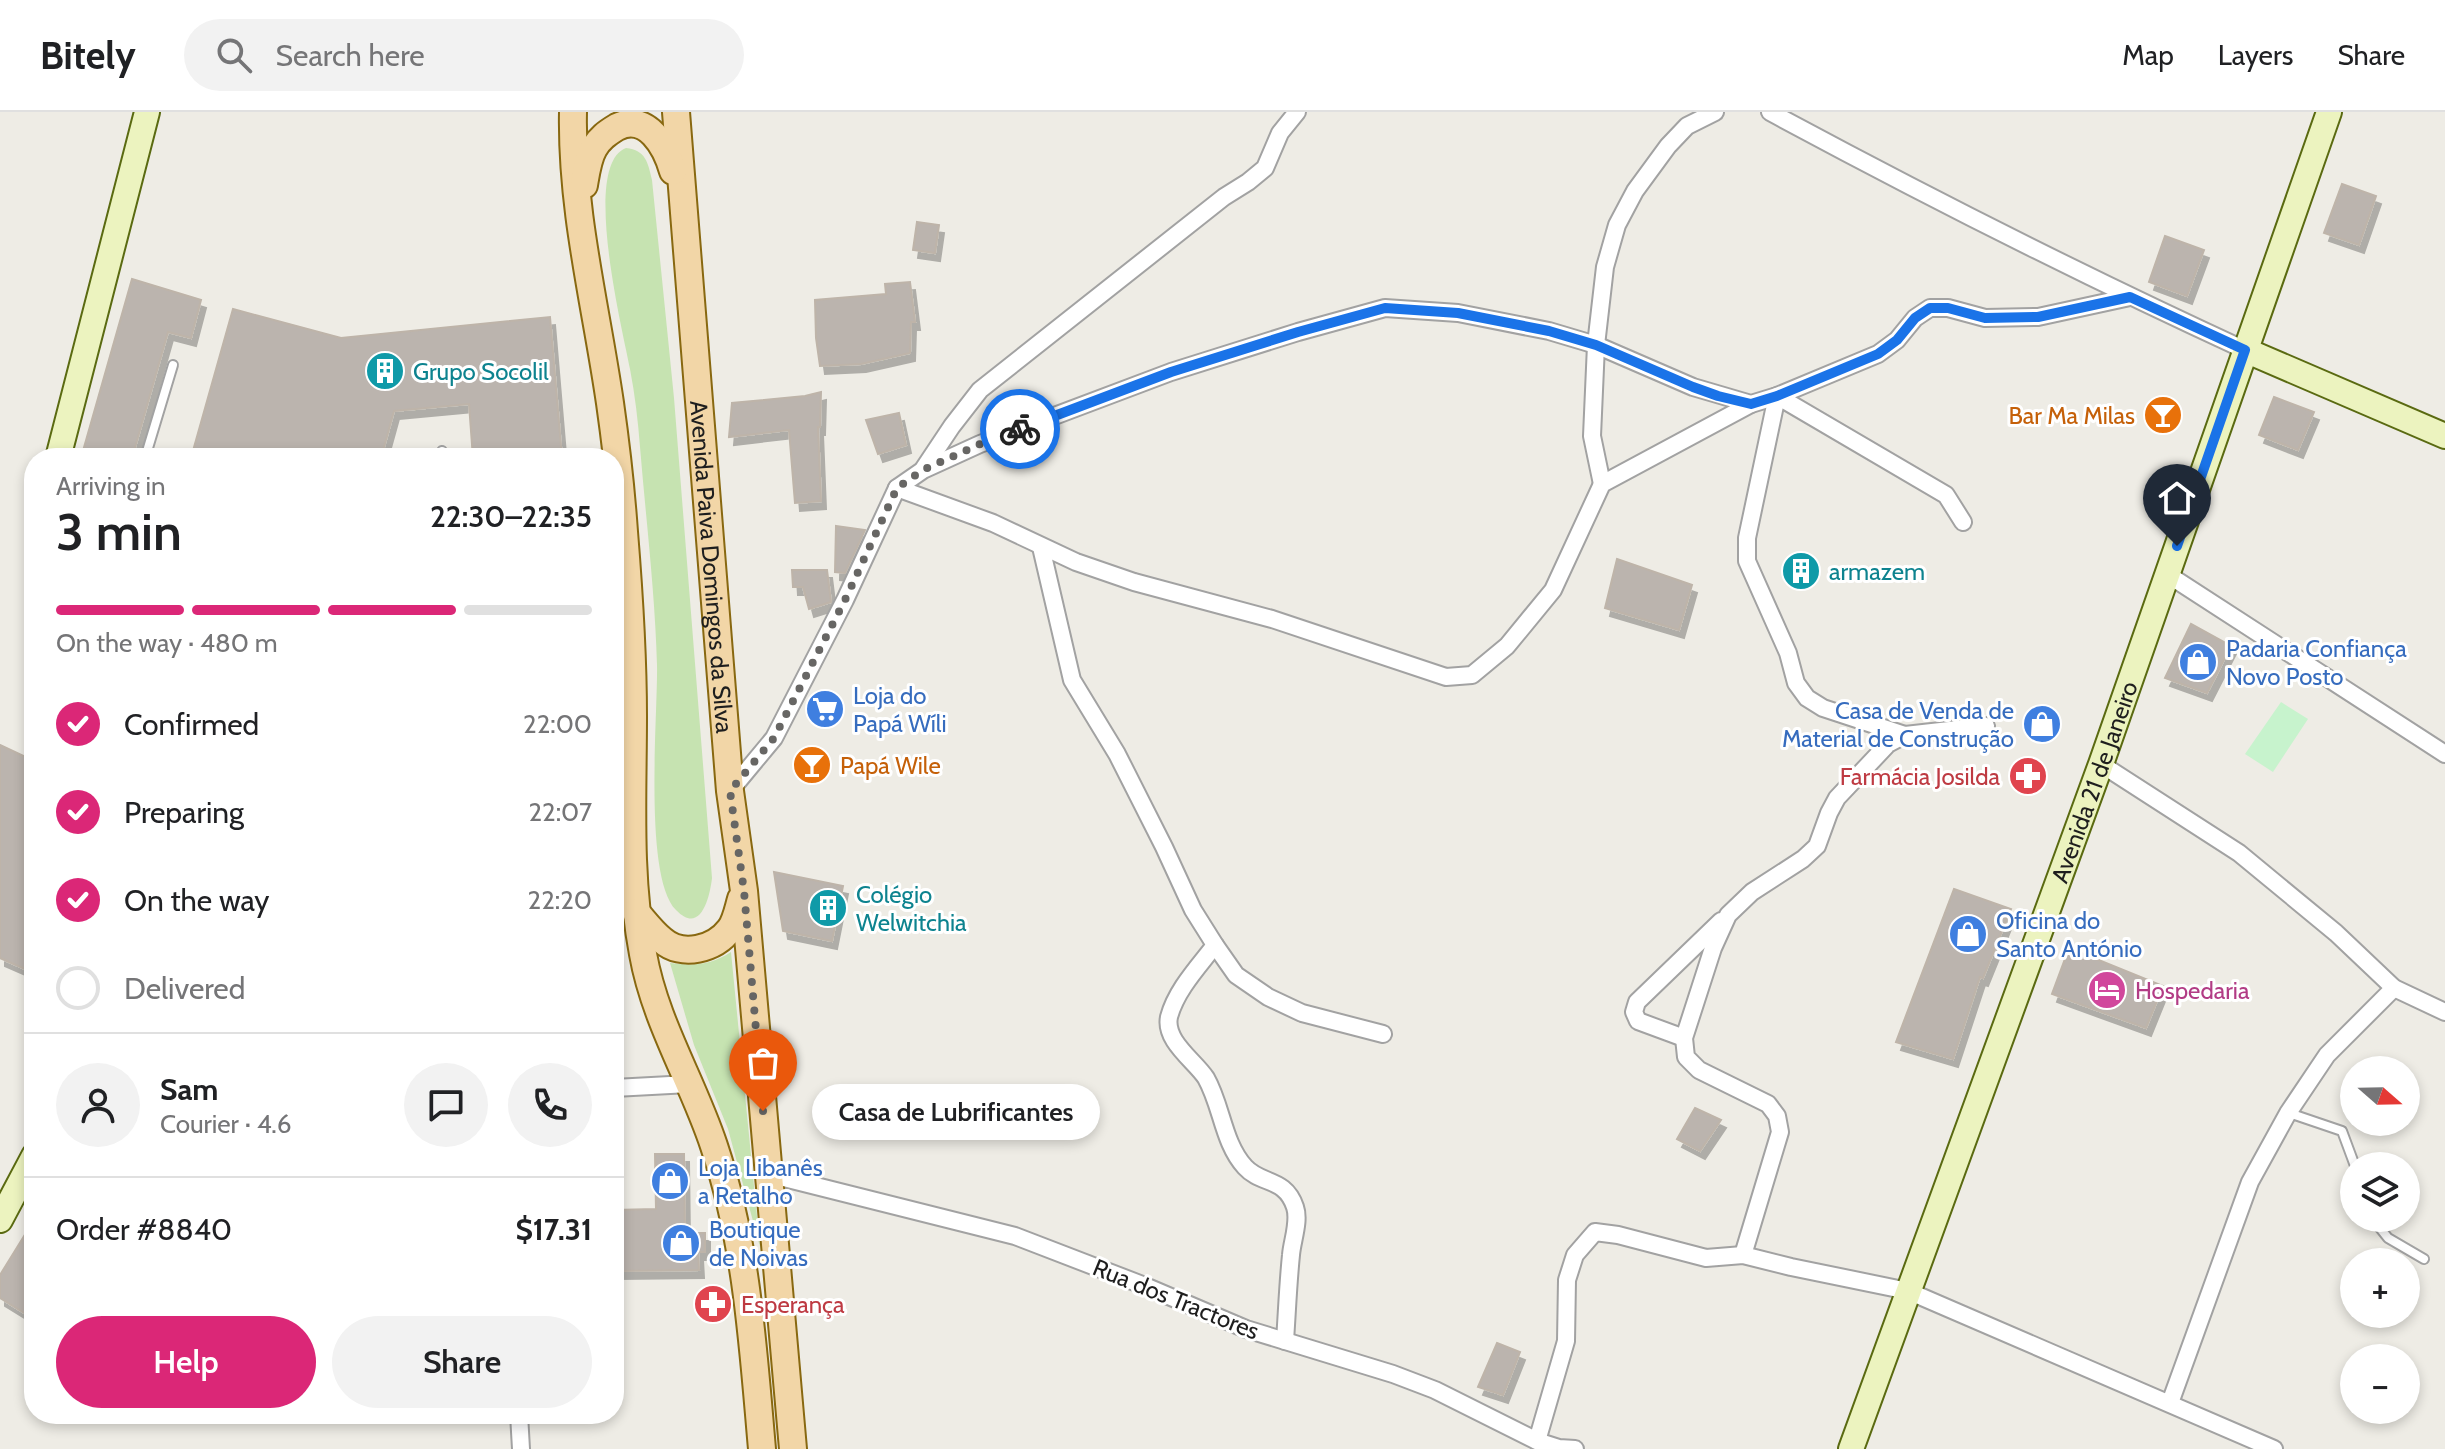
<!DOCTYPE html>
<meta charset="utf-8">
<style>
body{margin:0;font-family:Cabin,sans-serif;background:#f2f2f2;color:#202124;height:100vh;display:flex;flex-direction:column;font-size:30px;white-space:nowrap}
*{box-sizing:border-box;margin:0}
p{font-size:26px;color:#757577}
.icon{flex:none;width:44px;height:44px;fill:none;stroke:currentColor;stroke-width:2;stroke-linecap:round;stroke-linejoin:round}
.map{position:relative;flex:1;overflow:hidden}
.details{position:absolute;left:24px;top:336px;width:600px;height:976px;display:flex;flex-direction:column;background:#fff;border-radius:32px;box-shadow:0 4px 12px #0003}
.details>*{flex:none}
.needle{width:52px;rotate:110deg}
.fabs{position:absolute;left:2340px;top:944px;display:grid;gap:16px}
.fabs a{display:grid;place-items:center;width:80px;height:80px;border-radius:50%;background:#fff;box-shadow:0 4px 12px #0003;font-size:40px}
.pin{position:absolute;display:grid;place-items:center;width:68px;height:68px;color:#fff;margin:-82px -34px;border-radius:50% 50% 50% 0;rotate:-45deg;box-shadow:0 0 8px #0007}
.pin .icon{rotate:45deg}
.courier{position:absolute;display:grid;place-items:center;width:80px;height:80px;margin:-40px;border:6px solid #1a73e8;border-radius:50%;background:#fff;color:#222;box-shadow:0 2px 10px #0007}
.bubble{position:absolute;height:56px;border-radius:28px;background:#fff;box-shadow:0 4px 12px #0003;font-size:26px;font-weight:600;line-height:56px;text-align:center}
.overview em{font-style:normal;font-weight:600}
.overview div{display:flex;flex-direction:column-reverse}
.overview{display:flex;align-items:center;justify-content:space-between;height:136px;padding:0 32px}
h1{font-size:52px;font-weight:600;line-height:60px}
.bar{display:grid;grid-template-columns:repeat(4,1fr);gap:12px 8px;align-content:center;height:96px;padding:0 32px}
.bar i{height:10px;border-radius:6px;background:#e0e0e0}
.bar .selected{background:#db2777}
.bar p{grid-column:span 4}
.line{display:flex;align-items:center;gap:20px;padding:0 32px;border-top:2px solid #e0e0e0}
.line div{flex:1}
.round{display:grid;place-items:center;flex:none;width:84px;height:84px;border-radius:42px;background:#f2f2f2}
ol{padding:0 32px;list-style:none}
li{display:flex;align-items:center;gap:24px;height:88px}
li p{margin-inline-start:auto}
li .icon{padding:8px;border-radius:50%;background:#db2777;color:#fff;stroke-width:4}
li:last-child{color:#757577}
li i{width:44px;height:44px;border:4px solid #e0e0e0;border-radius:50%}
.action{display:flex;gap:16px;margin-top:auto;padding:16px 32px}
.action a{flex:1;height:92px;border-radius:48px;background:#db2777;color:#fff;font-size:32px;font-weight:600;line-height:92px;text-align:center}
.action a+a{background:#f2f2f2;color:#202124}
header{display:flex;align-items:center;gap:48px;box-sizing:border-box;height:112px;padding:0 40px;background:#fff;border-bottom:2px solid #e0e0e0}
header strong{font-size:38px}
nav{display:flex;gap:44px;margin-inline-start:auto;font-size:28px}
.search{width:560px;height:72px;background:#f2f2f2;display:flex;align-items:center;gap:20px;box-sizing:border-box;padding:0 28px;border-radius:44px;color:#757577;font-size:30px}
.map>svg:first-child{display:block}
.grass{fill:#c6e3b1}
.park{fill:#c7f3cd}
.building{fill:#bbb4ae;stroke:#beb4a9;stroke-width:2;filter:url(#shadow)}
.lines{fill:none;stroke-linecap:round;stroke-linejoin:round}
.lane-casing{stroke:#a2a2a2;stroke-width:12}
.street-casing{stroke:#a2a2a2;stroke-width:20}
.secondary-casing{stroke:#5a6a11;stroke-width:28}
.primary-casing{stroke:#886810;stroke-width:30}
.lane{stroke:#fff;stroke-width:8}
.street{stroke:#fff;stroke-width:16}
.secondary{stroke:#ecf3bf;stroke-width:24}
.primary{stroke:#f2d6a7;stroke-width:26}
.done{stroke:#676664;stroke-width:8;stroke-dasharray:0 14.4}
.route{stroke:#1a73e8;stroke-width:10}
.labels{text-anchor:middle;dominant-baseline:central;stroke-width:6;stroke-linejoin:round;paint-order:stroke}
.culture-label{font-size:24px;fill:#0d838f;stroke:#fff;text-anchor:start}
.food-label{font-size:24px;fill:#c56008;stroke:#fff;text-anchor:end}
.street-label{font-size:24px;fill:#1e1e1e;stroke:#fff}
.shop-label{font-size:24px;fill:#366cbe;stroke:#fff;text-anchor:start}
.health-label{font-size:24px;fill:#be3a42;stroke:#fff;text-anchor:end}
.hotel-label{font-size:24px;fill:#b23c85;stroke:#fff;text-anchor:start}
</style>
<header>
<strong>Bitely</strong>
<div class="search"><svg class="icon" aria-label="search" viewBox="0 0 24 24"><circle cx="10" cy="10" r="6"/><path d="M15 15l6 6"/></svg>Search here</div>
<nav><a>Map</a><a>Layers</a><a>Share</a></nav>
</header>
<div class="map">
<svg width="2445" height="1337" viewBox="0 0 2445 1337">
<defs>
<filter id="shadow"><feDropShadow dx="5" dy="8" stdDeviation="0" flood-color="#0004"/></filter>
</defs>
<rect width="100%" height="100%" fill="#eeece5"/>
<g class="grass">
<path d="M626,36C646,38 648,51 652,68L674,286L712,766C710,784 701,824 676,798C643,765 658,603 657,553C655,480 646,408 640,335C638,309 635,283 630,257C623,219 581,53 626,36Z"/>
<path d="M731,840L760,1135L728,1017L694,933L670,851C694,854 711,853 731,840Z"/>
</g>
<polygon class="park" points="2281,590 2308,607 2273,660 2245,642"/>
<g class="building">
<polygon points="2342,72 2376,84 2359,133 2324,121"/>
<polygon points="917,110 939,113 935,141 913,138"/>
<polygon points="2165,124 2204,138 2187,184 2149,170"/>
<polygon points="132,167 201,188 191,226 168,220 132,346 81,346"/>
<polygon points="910,170 915,210 911,210 910,241 861,252 820,254 816,226 815,188 886,182 885,172"/>
<polygon points="233,197 341,226 550,205 562,346 473,346 469,292 394,299 381,346 191,346"/>
<polygon points="821,280 820,315 818,315 821,389 795,391 789,318 729,325 732,291 805,284"/>
<polygon points="2274,285 2314,300 2298,338 2259,323"/>
<polygon points="899,301 906,333 878,342 866,308"/>
<polygon points="836,414 865,418 845,461 835,460"/>
<polygon points="1617,447 1692,473 1679,518 1605,496"/>
<polygon points="792,458 827,458 831,490 809,497 803,475 793,475"/>
<polygon points="2191,512 2231,534 2207,581 2165,566"/>
<polygon points="0,633 34,649 34,861 0,846"/>
<polygon points="774,760 843,774 832,829 783,819"/>
<polygon points="1954,777 2011,797 1983,866 1980,865 1953,947 1896,930"/>
<polygon points="2069,836 2163,874 2146,916 2052,882"/>
<polygon points="1695,996 1721,1008 1700,1039 1677,1027"/>
<polygon points="655,1042 684,1042 685,1121 705,1121 705,1140 698,1140 699,1158 614,1159 614,1098 656,1097"/>
<polygon points="34,1108 34,1207 0,1186 0,1163"/>
<polygon points="1497,1231 1520,1240 1503,1283 1478,1275"/>
</g>
<g class="lines">
<g class="lane-casing">
<g id="lane">
<polyline points="442,339 443,346"/>
<polyline points="145,346 173,253"/>
<polyline points="2289,1001 2342,1019 2355,1054"/>
<polyline points="2372,1106 2388,1126 2424,1147"/>
</g>
</g>
<g class="street-casing">
<g id="street">
<path d="M1770,0C1926,84 2084,164 2245,238"/>
<polyline points="924,356 952,314 980,278 1224,85 1248,70 1265,56 1280,21 1297,0"/>
<polyline points="1602,372 1592,324 1596,233 1605,155 1617,113 1635,79 1668,34 1687,14 1715,0"/>
<polyline points="897,376 993,411 1076,450 1134,470 1272,507 1446,565 1472,563 1507,534 1553,478 1602,372 1751,292"/>
<polyline points="1041,435 1072,568 1117,642 1164,735 1193,798 1215,833 1236,863 1268,885 1302,901 1383,922"/>
<polyline points="2167,462 2445,642"/>
<polyline points="1905,623 1823,596 1807,586 1796,571 1788,541 1747,449 1747,426 1777,284 1946,383 1963,410"/>
<polyline points="2101,652 2239,741 2336,821 2394,876 2445,900"/>
<polyline points="730,679 774,626 845,488 897,376 923,358 980,332 1171,260 1298,220 1385,196 1458,201 1549,219 1596,233 1693,275 1751,292 1777,284 1878,242 1897,228 1915,206 1930,196 1948,196 1985,206 2038,205 2130,185"/>
<path d="M1215,833C1199,854 1176,878 1169,905C1164,929 1195,949 1206,966C1222,994 1223,1031 1245,1055C1261,1073 1285,1065 1295,1095C1300,1109 1292,1129 1291,1143C1288,1172 1287,1200 1285,1229"/>
<polyline points="1684,926 1638,909 1634,900 1637,890 1721,809"/>
<polyline points="614,976 689,972"/>
<polyline points="768,1062 1015,1124 1145,1174 1246,1217 1393,1262 1435,1278 1537,1329 1559,1336 1575,1337"/>
<polyline points="1743,1143 1780,1020 1777,1004 1768,992 1699,958 1686,945 1684,926 1713,836 1728,803 1752,780 1803,747 1817,734 1829,701 1837,686 1888,632 1905,623 1986,614"/>
<polyline points="2170,1291 2250,1070 2288,1001 2327,943 2394,876"/>
<polyline points="519,1302 521,1337"/>
<polyline points="1537,1329 1566,1229 1567,1168 1575,1143 1595,1120 1618,1123 1706,1146 1743,1143 1791,1155 1908,1179 2274,1337"/>
</g>
</g>
<g class="secondary-casing">
<g id="secondary">
<polyline points="2245,238 2445,324"/>
<polyline points="58,346 147,0"/>
<polyline points="0,1108 34,1044"/>
<path id="s1" d="M1851,1337L2101,652L2329,0"/>
</g>
</g>
<g class="primary-casing">
<g id="primary">
<path d="M573,0C571,99 596,194 610,291C616,333 621,377 624,420C629,481 633,542 633,604C633,684 628,764 643,842C655,910 693,970 714,1034C747,1132 753,1235 762,1337"/>
<path id="s2" d="M676,0L730,679L744,779L793,1337"/>
<path d="M584,73C586,61 588,46 594,36C600,26 607,21 617,15C647,0 666,35 673,59"/>
<path d="M636,800C644,809 652,820 662,828C682,846 715,837 730,817C736,809 738,797 741,787"/>
</g>
</g>
<use href="#lane" class="lane"/>
<use href="#street" class="street"/>
<use href="#secondary" class="secondary"/>
<use href="#primary" class="primary"/>
</g>
<g class="lines">
<polyline class="done" points="763,999 744,779 730,679 774,626 845,488 897,376 923,358 980,332 1020,317"/>
<polyline class="route" points="1020,317 1171,260 1298,220 1385,196 1458,201 1549,219 1596,233 1693,275 1718,284 1751,292 1777,284 1878,242 1897,228 1915,206 1930,196 1948,196 1985,206 2038,205 2130,185 2245,238 2177,434"/>
</g>
<defs>
<g id="building-disc" transform="scale(2)"><circle r="9.5" fill="#0f9aa8" stroke="#fff"/><path d="M-4-6H4V6H1V3H-1V6H-4ZM-2.5-4.3h1.7v1.8h-1.7ZM.8-4.3h1.7v1.8H.8ZM-2.5-1h1.7V.8h-1.7ZM.8-1h1.7V.8H.8Z" fill="#fff"/></g>
<g id="bar-disc" transform="scale(2)"><circle r="9.5" fill="#e8710a" stroke="#fff"/><path d="M-6-5H6L.8 .8V4.5H3.5V6h-7V4.5H-.8V.8Z" fill="#fff"/></g>
<g id="shop-disc" transform="scale(2)"><circle r="9.5" fill="#3f7fe0" stroke="#fff"/><path d="M-5-2.5h2.3a2.7 3.5 0 0 1 5.4 0H5L5.5 6h-11ZM-1.5-2.5h3a1.5 2.3 0 0 0-3 0Z" fill="#fff"/></g>
<g id="supermarket-disc" transform="scale(2)"><circle r="9.5" fill="#3f7fe0" stroke="#fff"/><path d="M-6-5.5h2.5l.6 2H6L4.5 2H-2.5L-4.4-4H-6ZM-1.5 3.2a1.3 1.3 0 1 0 .1 0ZM3 3.2a1.3 1.3 0 1 0 .1 0Z" fill="#fff"/></g>
<g id="pharmacy-disc" transform="scale(2)"><circle r="9.5" fill="#e0444e" stroke="#fff"/><path d="M-2-6h4v4h4v4h-4v4h-4v-4h-4v-4h4Z" fill="#fff"/></g>
<g id="hotel-disc" transform="scale(2)"><circle r="9.5" fill="#d1479c" stroke="#fff"/><path d="M-6-4.5h1.5V1H6V5H4.5V3h-9V5H-6ZM-4 0a1.8 1.8 0 1 1 3.6 0ZM.5 0V-2.5h3Q6-2.5 6 0Z" fill="#fff"/></g>
</defs>
<g fill-rule="evenodd">
<use href="#building-disc" x="385" y="259"/>
<use href="#bar-disc" x="2163" y="303"/>
<use href="#building-disc" x="1801" y="459"/>
<use href="#shop-disc" x="2198" y="550"/>
<use href="#supermarket-disc" x="825" y="597"/>
<use href="#shop-disc" x="2042" y="612"/>
<use href="#bar-disc" x="812" y="653"/>
<use href="#pharmacy-disc" x="2028" y="664"/>
<use href="#building-disc" x="828" y="796"/>
<use href="#shop-disc" x="1968" y="822"/>
<use href="#hotel-disc" x="2107" y="878"/>
<use href="#shop-disc" x="670" y="1069"/>
<use href="#shop-disc" x="681" y="1131"/>
<use href="#pharmacy-disc" x="713" y="1192"/>
</g>
<g class="labels">
<g class="culture-label">
<text x="413" y="259">Grupo Socolil</text>
<text x="1829" y="459">armazem</text>
<text x="856" y="782">Colégio<tspan x="856" dy="28">Welwitchia</tspan></text>
</g>
<g class="food-label">
<text x="2135" y="303">Bar Ma Milas</text>
<text x="840" y="653" text-anchor="start">Papá Wile</text>
</g>
<g class="street-label">
<text stroke="none"><textPath href="#s2" startOffset="456">Avenida Paiva Domingos da Silva</textPath></text>
<text stroke="none"><textPath href="#s1" startOffset="710">Avenida 21 de Janeiro</textPath></text>
<text transform="translate(1176 1187) rotate(22)">Rua dos Tractores</text>
</g>
<g class="shop-label">
<text x="2226" y="536">Padaria Confiança<tspan x="2226" dy="28">Novo Posto</tspan></text>
<text x="853" y="583">Loja do<tspan x="853" dy="28">Papá Wíli</tspan></text>
<text x="2014" y="598" text-anchor="end">Casa de Venda de<tspan x="2014" dy="28">Material de Construção</tspan></text>
<text x="1996" y="808">Oficina do<tspan x="1996" dy="28">Santo António</tspan></text>
<text x="698" y="1055">Loja Libanês<tspan x="698" dy="28">a Retalho</tspan></text>
<text x="709" y="1117">Boutique<tspan x="709" dy="28">de Noivas</tspan></text>
</g>
<g class="health-label">
<text x="2000" y="664">Farmácia Josilda</text>
<text x="741" y="1192" text-anchor="start">Esperança</text>
</g>
<g class="hotel-label">
<text x="2135" y="878">Hospedaria</text>
</g>
</g>
</svg>
<div class="fabs">
<a><svg class="needle" viewBox="-14 -14 28 28"><path d="M0-13l5 13h-10z" fill="#e53935"/><path d="M0 13l5-13h-10z" fill="#757577"/></svg></a>
<a><svg class="icon" aria-label="layers" viewBox="0 0 24 24"><path d="M12 4l9 5-9 5-9-5zM3 14l9 5 9-5"/></svg></a>
<a>+</a>
<a>−</a>
</div>
<div class="pin" style="left:763px;top:999px;background:#ea580c"><svg class="icon" aria-label="bag" viewBox="0 0 24 24"><path d="M5 8h14l-1 12H6zM9 8a3 3 0 0 1 6 0"/></svg></div>
<div class="pin" style="left:2177px;top:434px;background:#1f2937"><svg class="icon" aria-label="home" viewBox="0 0 24 24"><path d="M3 11l9-7 9 7M6 9v11h12V9"/></svg></div>
<div class="courier" style="left:1020px;top:317px"><svg class="icon" aria-label="bike" viewBox="0 0 24 24"><circle cx="6" cy="16" r="4"/><circle cx="18" cy="16" r="4"/><path d="M6 16l4-8h5l3 8M10 8l3 8H6M13 5h3"/></svg></div>
<div class="bubble" style="left:812px;top:972px;width:288px">Casa de Lubrificantes</div>
<section class="details">
<div class="overview"><div><h1>3 min</h1><p>Arriving in</p></div><em>22:30–22:35</em></div>
<div class="bar"><i class="selected"></i><i class="selected"></i><i class="selected"></i><i></i><p>On the way · 480 m</p></div>
<ol>
<li><svg class="icon" aria-label="check" viewBox="0 0 24 24"><path d="M5 12l5 5 9-10"/></svg>Confirmed<p>22:00</p></li>
<li><svg class="icon" aria-label="check" viewBox="0 0 24 24"><path d="M5 12l5 5 9-10"/></svg>Preparing<p>22:07</p></li>
<li><svg class="icon" aria-label="check" viewBox="0 0 24 24"><path d="M5 12l5 5 9-10"/></svg>On the way<p>22:20</p></li>
<li><i></i>Delivered</li>
</ol>
<div class="line" style="height:144px"><a class="round"><svg class="icon" aria-label="person" viewBox="0 0 24 24"><circle cx="12" cy="8" r="4"/><path d="M4 21q1-7 8-7t8 7"/></svg></a><div><b>Sam</b><p>Courier · 4.6</p></div><a class="round"><svg class="icon" aria-label="chat" viewBox="0 0 24 24"><path d="M4 5h16v11H9l-5 4z"/></svg></a><a class="round"><svg class="icon" aria-label="phone" viewBox="0 0 24 24"><path d="M5 4h4l2 5-3 2q2 4 5 5l2-3 5 2v4C11 20 4 13 5 4z"/></svg></a></div>
<div class="line" style="height:104px"><div>Order #8840</div><b>$17.31</b></div>
<div class="action"><a>Help</a><a>Share</a></div>
</section>
</div>
